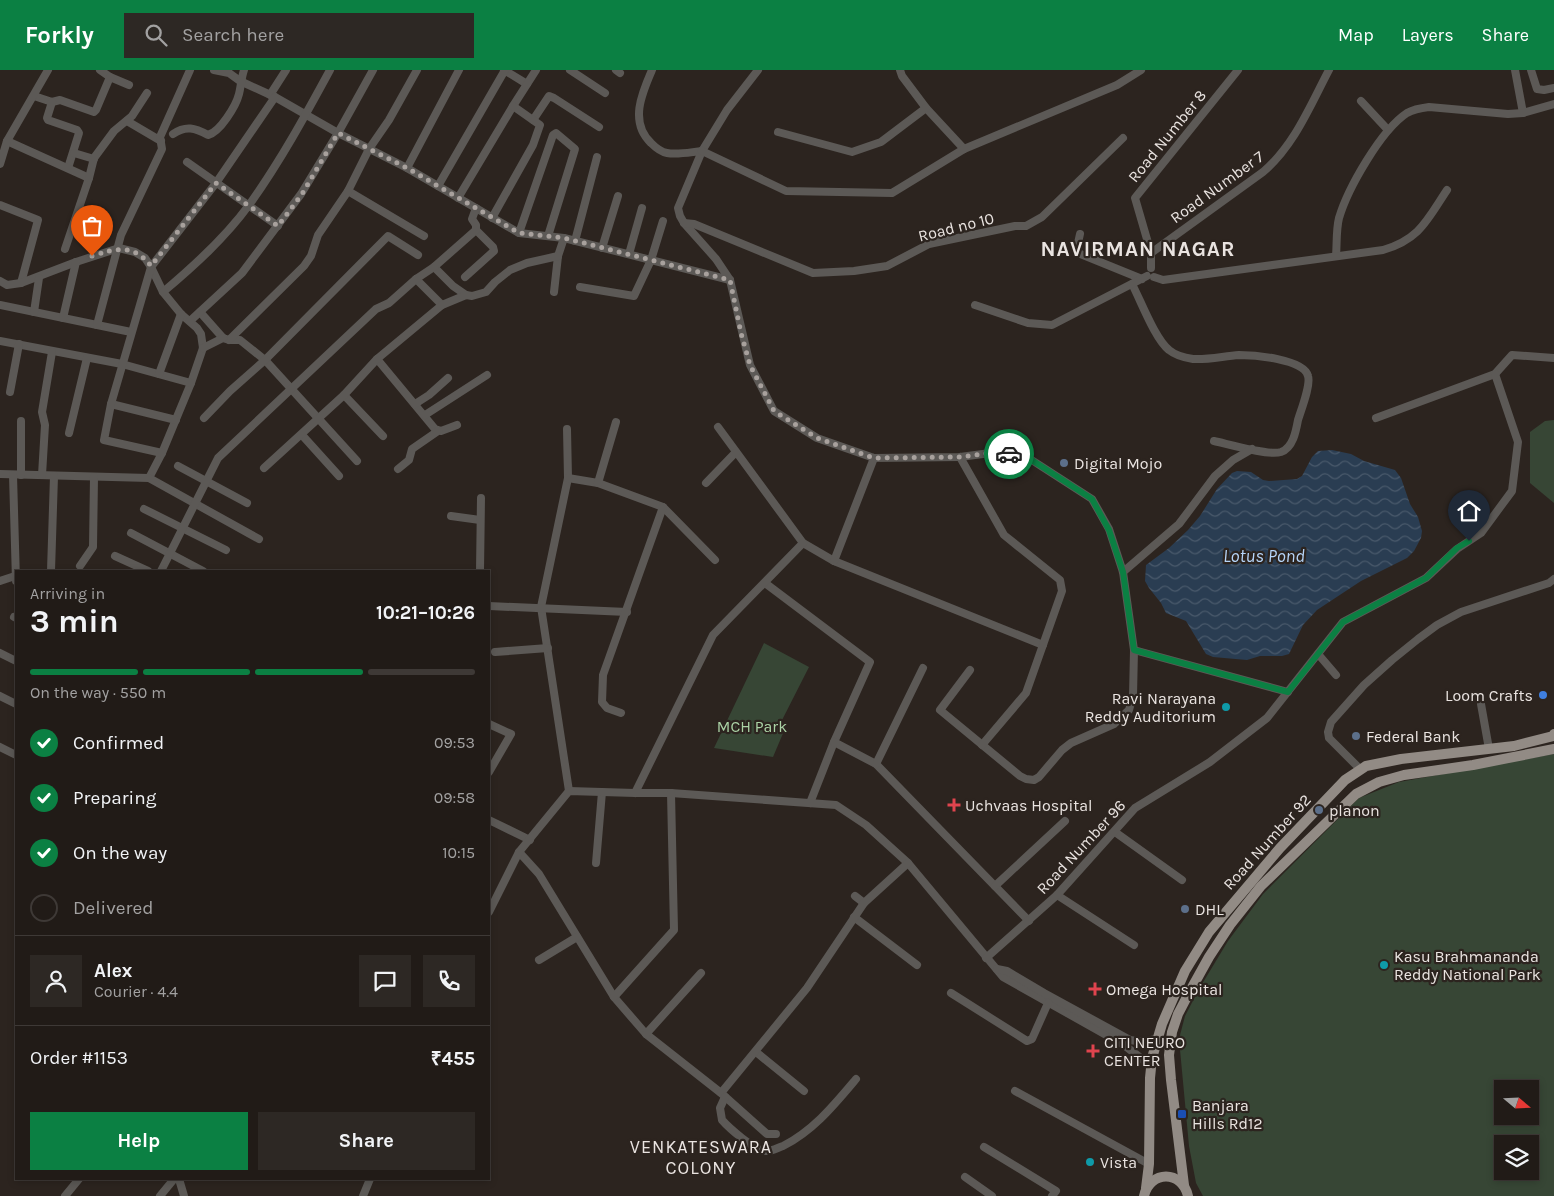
<!DOCTYPE html>
<meta charset="utf-8">
<style>
body{margin:0;font-family:Karla,sans-serif;background:#2d2824;color:#f1f3f6;height:100vh;display:flex;flex-direction:column;font-size:19px;white-space:nowrap}
*{box-sizing:border-box;margin:0}
p{font-size:16px;color:#a2a1a1}
.icon{flex:none;width:28px;height:28px;fill:none;stroke:currentColor;stroke-width:2;stroke-linecap:round;stroke-linejoin:round}
.map{position:relative;flex:1;overflow:hidden}
.drawer{position:absolute;left:15px;top:500px;width:475px;height:610px;display:flex;flex-direction:column;background:#211b17;border-radius:0px;box-shadow:0 2px 8px #0003,0 0 0 1px #3e3936}
.drawer>*{flex:none}
.needle{width:32px;rotate:109deg}
.controls{position:absolute;left:1494px;top:1010px;display:grid;gap:10px}
.controls a{display:grid;place-items:center;width:45px;height:45px;border-radius:0px;background:#211b17;box-shadow:0 2px 8px #0003,0 0 0 1px #3e3936;font-size:25px}
.pin{position:absolute;display:grid;place-items:center;width:42px;height:42px;color:#fff;margin:-51px -21px;border-radius:50% 50% 50% 0;rotate:-45deg;box-shadow:0 0 5px #0007}
.pin .icon{rotate:45deg}
.courier{position:absolute;display:grid;place-items:center;width:50px;height:50px;margin:-25px;border:4px solid #0b8043;border-radius:50%;background:#fff;color:#222;box-shadow:0 1px 6px #0007}
.head em{font-style:normal;font-weight:700}
.head div{display:flex;flex-direction:column-reverse}
.head{display:flex;align-items:center;justify-content:space-between;height:85px;padding:0 15px}
h1{font-size:32px;font-weight:700;line-height:38px}
.bar{display:grid;grid-template-columns:repeat(4,1fr);gap:8px 5px;align-content:center;height:60px;padding:0 15px}
.bar i{height:6px;border-radius:4px;background:#3e3936}
.bar .current{background:#0b8043}
.bar p{grid-column:span 4}
.line{display:flex;align-items:center;gap:12px;padding:0 15px;border-top:1px solid #3e3936}
.line div{flex:1}
.round{display:grid;place-items:center;flex:none;width:52px;height:52px;border-radius:0px;background:#2d2824}
ol{padding:0 15px;list-style:none}
li{display:flex;align-items:center;gap:15px;height:55px}
li p{margin-inline-start:auto}
li .icon{padding:5px;border-radius:50%;background:#0b8043;color:#fff;stroke-width:4}
li:last-child{color:#a2a1a1}
li i{width:28px;height:28px;border:2px solid #3e3936;border-radius:50%}
.cta{display:flex;gap:10px;margin-top:auto;padding:10px 15px}
.cta a{flex:1;height:58px;border-radius:0px;background:#0b8043;color:#fff;font-size:20px;font-weight:700;line-height:58px;text-align:center}
.cta a+a{background:#2d2824;color:#f1f3f6}
header{display:flex;align-items:center;gap:30px;box-sizing:border-box;height:70px;padding:0 25px;background:#0b8043;color:#fff}
header strong{font-size:24px}
nav{display:flex;gap:28px;margin-inline-start:auto;font-size:18px}
.search{width:350px;height:45px;background:#2d2824;display:flex;align-items:center;gap:12px;box-sizing:border-box;padding:0 18px;border-radius:0px;color:#a2a1a1;font-size:19px}
.map>svg:first-child{display:block}
.park{fill:#374635;fill-rule:evenodd}
.water{fill:url(#water-waves)}
.lines{fill:none;stroke-linecap:round;stroke-linejoin:round}
.minor{stroke:#5c5956;stroke-width:8}
.major{stroke:#928b85;stroke-width:10}
.done{stroke:#a8a19d;stroke-width:5;stroke-dasharray:0 9}
.route{stroke:#0b8043;stroke-width:6}
.service-dot{fill:#5c6f8a;stroke:#2c241f;stroke-width:2}
.shop-dot{fill:#3f7fe0;stroke:#2c241f;stroke-width:2}
.culture-dot{fill:#0f9aa8;stroke:#2c241f;stroke-width:2}
.health-dot{fill:#e0444e;stroke:#2c241f;stroke-width:2}
.transit-dot{fill:#1a4fb4;stroke:#2c241f;stroke-width:2}
.labels{text-anchor:middle;dominant-baseline:central;stroke-width:4.5;stroke-linejoin:round;paint-order:stroke}
.street-label{font-size:16px;fill:#eae4e1;stroke:#2c241f}
.poi-label{font-size:16px;fill:#eae4e1;stroke:#2c241f;text-anchor:start}
.park-label{font-size:16px;fill:#abd3a6;stroke:#2c241f}
.water-label{font-size:18px;font-style:italic;fill:#b6d5f9;stroke:#2c241f}
.neighbourhood-label{font-size:18px;letter-spacing:1px;fill:#eae4e1;stroke:#2c241f}
.district-label{font-size:21px;font-weight:bold;letter-spacing:1px;fill:#eae4e1;stroke:#2c241f}
</style>
<header>
<strong>Forkly</strong>
<div class="search"><svg class="icon" aria-label="search" viewBox="0 0 24 24"><circle cx="10" cy="10" r="6"/><path d="M15 15l6 6"/></svg>Search here</div>
<nav><a>Map</a><a>Layers</a><a>Share</a></nav>
</header>
<div class="map">
<svg width="1554" height="1126" viewBox="0 0 1554 1126">
<defs>
<pattern id="water-waves" width="16" height="10" patternUnits="userSpaceOnUse" patternTransform="scale(1.25)"><rect width="16" height="10" fill="#2a3d52"/><path d="M0 5q4-4 8 0t8 0" fill="none" stroke="#49596b"/></pattern>
</defs>
<rect width="100%" height="100%" fill="#2c241f"/>
<g class="park">
<polygon points="1554,350 1554,433 1530,413 1530,362 1545,351"/>
<polygon points="764,573 809,597 778,658 784,661 773,687 714,678"/>
<path d="M1554,684V1126H1203L1196,1113L1189,1076L1179,969L1185,946L1199,919L1228,871L1263,824L1359,728L1399,712ZM1502,1019H1530V1046H1502ZM1502,1074H1530V1101H1502Z"/>
</g>
<polygon class="water" points="1332,380 1351,384 1364,391 1395,400 1401,408 1410,434 1418,447 1422,461 1421,468 1414,481 1407,488 1361,511 1317,540 1303,555 1289,584 1282,586 1260,586 1247,590 1213,587 1206,584 1186,551 1166,543 1161,533 1149,518 1145,511 1146,495 1169,478 1188,460 1200,446 1217,419 1232,403 1237,401 1251,402 1263,410 1269,411 1297,409 1302,406 1312,387 1318,381"/>
<g class="lines">
<g class="minor">
<polyline points="100,0 110,7 129,15"/>
<polyline points="214,0 229,3 240,11 275,27 338,63 407,98 519,163 564,168 730,210"/>
<polyline points="504,0 527,14"/>
<polyline points="570,0 605,23"/>
<polyline points="616,0 620,3"/>
<path d="M652,0C642,23 629,52 651,73C655,77 661,82 667,83C678,85 691,82 702,81"/>
<polyline points="758,0 727,40 702,81 678,138 680,146 684,153 716,189 730,210 750,295 774,341 817,368 874,388 960,387 998,382 1027,387 1092,429 1109,459 1123,502 1134,580 1133,626 1129,640 1114,654 1071,673 1062,680 1039,707 1034,710 1026,709 1020,706 940,640 970,600"/>
<polyline points="900,0 902,6 926,38 964,79"/>
<polyline points="1515,0 1523,43"/>
<polyline points="1531,0 1537,19 1544,20 1554,18"/>
<polyline points="270,25 286,0"/>
<polyline points="34,26 52,32 60,30 94,42 96,40 110,7"/>
<polyline points="1361,31 1388,60"/>
<polyline points="52,32 47,48 48,50 77,60 79,63 68,98"/>
<polyline points="533,50 549,26 554,28 599,57"/>
<polyline points="127,51 161,71"/>
<polyline points="778,62 852,82 881,72 926,38"/>
<path d="M173,64C186,55 195,58 208,65C220,62 236,36 239,24C241,16 241,9 244,0"/>
<polyline points="7,71 89,108 65,179"/>
<polyline points="702,81 786,121 892,123 964,79 1117,15 1141,0"/>
<polyline points="74,83 94,89"/>
<polyline points="187,92 278,156"/>
<polyline points="0,94 7,71 48,0"/>
<polyline points="407,98 459,0"/>
<polyline points="89,108 94,88 114,61 132,46 147,23"/>
<polyline points="438,116 505,0"/>
<polyline points="348,121 424,166"/>
<polyline points="458,128 513,36 536,0"/>
<polyline points="0,135 38,150 21,213"/>
<polyline points="492,148 533,75 540,55 513,36"/>
<polyline points="684,153 694,154 813,203 854,201 887,196 929,174 1015,156 1026,156 1042,147 1123,68"/>
<polyline points="519,163 553,65 556,63 575,79 548,166"/>
<polyline points="1080,164 1076,182 1078,183 1142,209"/>
<polyline points="575,171 597,87"/>
<polyline points="602,178 618,126"/>
<polyline points="1151,183 1135,128 1238,0"/>
<polyline points="629,184 642,138"/>
<path d="M1336,186C1337,174 1336,160 1339,148C1348,118 1381,60 1407,43C1414,39 1421,38 1429,37L1508,44L1523,43L1554,34"/>
<polyline points="434,197 453,216 466,225"/>
<path d="M1151,198V183L1263,102C1294,76 1310,36 1329,0"/>
<polyline points="465,207 494,181 493,177 476,160"/>
<path d="M1154,207L1163,210L1383,180C1420,169 1427,150 1447,120"/>
<polyline points="416,209 442,235"/>
<polyline points="0,211 7,215 21,213 76,192 119,178 135,182 145,188 151,197 163,222 181,244 197,258 201,264 203,278 191,313 162,383 149,408"/>
<path d="M1132,214C1141,231 1155,269 1169,280C1175,285 1186,288 1193,289C1208,290 1224,286 1239,285C1254,285 1304,289 1308,306C1311,315 1301,340 1298,350C1296,361 1293,378 1281,382C1268,386 1228,374 1214,371"/>
<polyline points="580,217 634,226 651,190 663,151"/>
<path d="M163,222C194,196 225,168 249,135C280,92 305,46 330,0"/>
<polyline points="554,222 558,186 564,168"/>
<polyline points="0,235 131,262"/>
<polyline points="975,235 1028,253 1052,255 1147,206"/>
<polyline points="34,242 39,208"/>
<polyline points="200,242 223,268 229,270 240,270 265,290 357,391"/>
<polyline points="63,248 76,192"/>
<polyline points="190,251 242,203 301,124 338,63 373,0"/>
<polyline points="97,255 121,165 162,79 160,67 190,0"/>
<polyline points="229,270 304,196 311,186 318,165 348,121 369,79 389,50 417,0"/>
<polyline points="0,271 122,294 191,313"/>
<polyline points="203,278 223,268"/>
<polyline points="377,289 435,359 441,361 457,355"/>
<polyline points="159,304 181,244"/>
<polyline points="10,322 19,274"/>
<polyline points="344,325 383,366"/>
<polyline points="111,334 176,350"/>
<polyline points="415,334 429,325 448,308"/>
<polyline points="425,345 487,305"/>
<polyline points="204,348 230,321 265,290 388,166 418,185"/>
<polyline points="1376,348 1495,304 1512,285 1554,288"/>
<polyline points="718,357 803,473 834,491 1043,575"/>
<polyline points="567,359 568,408 541,537 569,721"/>
<polyline points="69,363 87,288"/>
<polyline points="302,365 339,406"/>
<polyline points="162,383 104,370 111,334 151,197 216,113 275,27"/>
<polyline points="960,387 1004,465 1060,510 1062,521 1026,623 982,675"/>
<polyline points="178,396 247,433"/>
<polyline points="264,398 344,325 377,289 442,235 466,225 472,226 486,222 495,212 510,200 527,193 558,186"/>
<polyline points="398,399 409,390 412,379 438,361"/>
<polyline points="0,404 149,408 259,469"/>
<polyline points="13,405 16,511"/>
<polyline points="21,405 21,351"/>
<polyline points="42,405 45,355 42,342 52,282"/>
<polyline points="568,408 598,413 663,437 715,490"/>
<polyline points="598,413 616,352"/>
<polyline points="706,413 736,382"/>
<polyline points="144,439 226,480"/>
<polyline points="451,446 480,450"/>
<polyline points="131,463 203,501"/>
<polyline points="115,486 148,501"/>
<polyline points="834,491 874,388"/>
<polyline points="80,496 93,477 94,407"/>
<polyline points="51,501 54,406"/>
<polyline points="161,501 218,388 376,239 389,233 416,209 434,197 476,160 476,155 472,149 476,138"/>
<polyline points="480,501 481,428"/>
<polyline points="1123,502 1179,454 1215,406 1233,390 1252,379"/>
<polyline points="0,511 15,506"/>
<polyline points="765,513 870,592 834,672 810,733"/>
<polyline points="489,536 627,542"/>
<polyline points="14,547 16,548"/>
<polyline points="1134,580 1288,622"/>
<polyline points="495,582 548,578"/>
<polyline points="0,583 16,591"/>
<polyline points="1318,584 1336,605"/>
<polyline points="0,626 16,634"/>
<polyline points="1481,634 1489,679"/>
<polyline points="621,643 607,638 602,632 603,605 663,437"/>
<polyline points="489,654 511,664 489,702"/>
<polyline points="834,672 876,694 1029,851"/>
<polyline points="0,677 16,685"/>
<polyline points="876,694 923,598"/>
<polyline points="1360,699 1329,668 1328,662 1331,652 1364,615 1392,590 1418,569 1437,555 1461,542 1549,513 1554,509"/>
<polyline points="635,723 713,565 803,473"/>
<polyline points="489,750 530,770"/>
<polyline points="1115,762 1182,810"/>
<polyline points="519,782 539,804 614,927 646,964 721,1023 767,1064 776,1064"/>
<polyline points="596,793 602,722"/>
<polyline points="995,816 1065,751"/>
<polyline points="1057,825 1134,875"/>
<polyline points="855,826 864,833"/>
<polyline points="489,842 519,782 569,721 635,723 671,723 836,735 866,755 908,793 1003,907 1124,975 1151,996"/>
<polyline points="854,847 917,895"/>
<polyline points="986,888 1057,825 1135,738 1210,692 1267,648 1343,552 1426,508 1457,479 1481,463 1512,421 1518,372 1495,304"/>
<polyline points="539,890 577,867"/>
<polyline points="997,899 1007,901 1044,923 1130,970 1143,972 1158,968"/>
<polyline points="951,923 1027,971 1032,969 1048,933"/>
<polyline points="614,927 674,860 671,723"/>
<polyline points="646,964 701,903"/>
<polyline points="756,982 804,1021"/>
<polyline points="1015,1021 1149,1094"/>
<polyline points="721,1023 807,918 864,833 908,793"/>
<path d="M725,1027L720,1038L722,1050C729,1058 754,1080 765,1081C771,1082 777,1078 783,1076C814,1060 834,1035 856,1009"/>
<polyline points="984,1077 1056,1121 1052,1126"/>
<polyline points="965,1107 992,1126"/>
<polyline points="179,1109 184,1126"/>
<polyline points="65,1126 79,1109"/>
<polyline points="160,1126 174,1109"/>
<polyline points="363,1126 370,1109"/>
</g>
<g class="major">
<polyline points="1184,1115 1171,1010 1169,985 1172,962 1178,944 1189,923 1209,887 1230,855 1261,816 1356,724 1379,712 1404,705 1473,695 1554,679"/>
<polyline points="1146,1118 1149,1094 1150,1008 1152,988 1162,954 1185,901 1209,862 1280,778 1345,710 1366,696 1401,689 1514,676 1553,666 1554,664"/>
<path d="M1144,1126C1150,1100 1182,1100 1188,1126"/>
</g>
</g>
<g class="lines">
<path class="done" d="M92,186C116,178 134,174 151,196L216,113L278,156L302,124L338,63L407,98L519,163L564,168L730,210L741,263L750,295L774,341L817,368L874,388L960,387L998,382L1009,384"/>
<polyline class="route" points="1009,384 1027,387 1092,429 1109,460 1123,502 1134,580 1288,622 1343,552 1426,508 1457,478 1469,471"/>
</g>
<g class="service-dot">
<circle cx="1064" cy="393" r="5"/>
<circle cx="1356" cy="666" r="5"/>
<circle cx="1319" cy="740" r="5"/>
<circle cx="1185" cy="839" r="5"/>
</g>
<circle class="shop-dot" cx="1543" cy="625" r="5"/>
<g class="culture-dot">
<circle cx="1226" cy="637" r="5"/>
<circle cx="1384" cy="895" r="5"/>
<circle cx="1090" cy="1092" r="5"/>
</g>
<g class="health-dot">
<path d="M951.5 727.5h5v5h5v5h-5v5h-5v-5h-5v-5h5z"/>
<path d="M1092.5 911.5h5v5h5v5h-5v5h-5v-5h-5v-5h5z"/>
<path d="M1090.5 973.5h5v5h5v5h-5v5h-5v-5h-5v-5h5z"/>
</g>
<rect class="transit-dot" x="1177" y="1039" width="10" height="10" rx="2.5"/>
<g class="labels">
<g class="street-label">
<text transform="translate(1167 66) rotate(-51)">Road Number 8</text>
<text transform="translate(1217 117) rotate(-36)">Road Number 7</text>
<text transform="translate(956 157) rotate(-14)">Road no 10</text>
<text transform="translate(1267 772) rotate(-48)">Road Number 92</text>
<text transform="translate(1081 777) rotate(-47)">Road Number 96</text>
</g>
<g class="poi-label">
<text x="1074" y="393">Digital Mojo</text>
<text x="1533" y="625" text-anchor="end">Loom Crafts</text>
<text x="1216" y="628" text-anchor="end">Ravi Narayana<tspan x="1216" dy="18">Reddy Auditorium</tspan></text>
<text x="1366" y="666">Federal Bank</text>
<text x="965" y="735">Uchvaas Hospital</text>
<text x="1329" y="740">planon</text>
<text x="1195" y="839">DHL</text>
<text x="1394" y="886">Kasu Brahmananda<tspan x="1394" dy="18">Reddy National Park</tspan></text>
<text x="1106" y="919">Omega Hospital</text>
<text x="1104" y="972">CITI NEURO<tspan x="1104" dy="18">CENTER</tspan></text>
<text x="1192" y="1035">Banjara<tspan x="1192" dy="18">Hills Rd12</tspan></text>
<text x="1100" y="1092">Vista</text>
</g>
<g class="park-label">
<text x="752" y="656">MCH Park</text>
</g>
<g class="water-label">
<text x="1264" y="486">Lotus Pond</text>
</g>
<g class="neighbourhood-label">
<text x="701" y="1077">VENKATESWARA<tspan x="701" dy="21">COLONY</tspan></text>
</g>
<g class="district-label">
<text x="1138" y="179">NAVIRMAN NAGAR</text>
</g>
</g>
</svg>
<div class="controls">
<a><svg class="needle" viewBox="-14 -14 28 28"><path d="M0-13l5 13h-10z" fill="#e53935"/><path d="M0 13l5-13h-10z" fill="#a2a1a1"/></svg></a>
<a><svg class="icon" aria-label="layers" viewBox="0 0 24 24"><path d="M12 4l9 5-9 5-9-5zM3 14l9 5 9-5"/></svg></a>
</div>
<div class="pin" style="left:92px;top:186px;background:#ea580c"><svg class="icon" aria-label="bag" viewBox="0 0 24 24"><path d="M5 8h14l-1 12H6zM9 8a3 3 0 0 1 6 0"/></svg></div>
<div class="pin" style="left:1469px;top:471px;background:#1f2937"><svg class="icon" aria-label="home" viewBox="0 0 24 24"><path d="M3 11l9-7 9 7M6 9v11h12V9"/></svg></div>
<div class="courier" style="left:1009px;top:384px"><svg class="icon" aria-label="car" viewBox="0 0 24 24"><path d="M5 17H2v-5l4-1 3-4h7l3 4 3 1v5h-3M9 17h6M6 11h13"/><circle cx="7" cy="17" r="2"/><circle cx="17" cy="17" r="2"/></svg></div>
<section class="drawer">
<div class="head"><div><h1>3 min</h1><p>Arriving in</p></div><em>10:21–10:26</em></div>
<div class="bar"><i class="current"></i><i class="current"></i><i class="current"></i><i></i><p>On the way · 550 m</p></div>
<ol>
<li><svg class="icon" aria-label="check" viewBox="0 0 24 24"><path d="M5 12l5 5 9-10"/></svg>Confirmed<p>09:53</p></li>
<li><svg class="icon" aria-label="check" viewBox="0 0 24 24"><path d="M5 12l5 5 9-10"/></svg>Preparing<p>09:58</p></li>
<li><svg class="icon" aria-label="check" viewBox="0 0 24 24"><path d="M5 12l5 5 9-10"/></svg>On the way<p>10:15</p></li>
<li><i></i>Delivered</li>
</ol>
<div class="line" style="height:90px"><a class="round"><svg class="icon" aria-label="person" viewBox="0 0 24 24"><circle cx="12" cy="8" r="4"/><path d="M4 21q1-7 8-7t8 7"/></svg></a><div><b>Alex</b><p>Courier · 4.4</p></div><a class="round"><svg class="icon" aria-label="chat" viewBox="0 0 24 24"><path d="M4 5h16v11H9l-5 4z"/></svg></a><a class="round"><svg class="icon" aria-label="phone" viewBox="0 0 24 24"><path d="M5 4h4l2 5-3 2q2 4 5 5l2-3 5 2v4C11 20 4 13 5 4z"/></svg></a></div>
<div class="line" style="height:65px"><div>Order #1153</div><b>₹455</b></div>
<div class="cta"><a>Help</a><a>Share</a></div>
</section>
</div>
